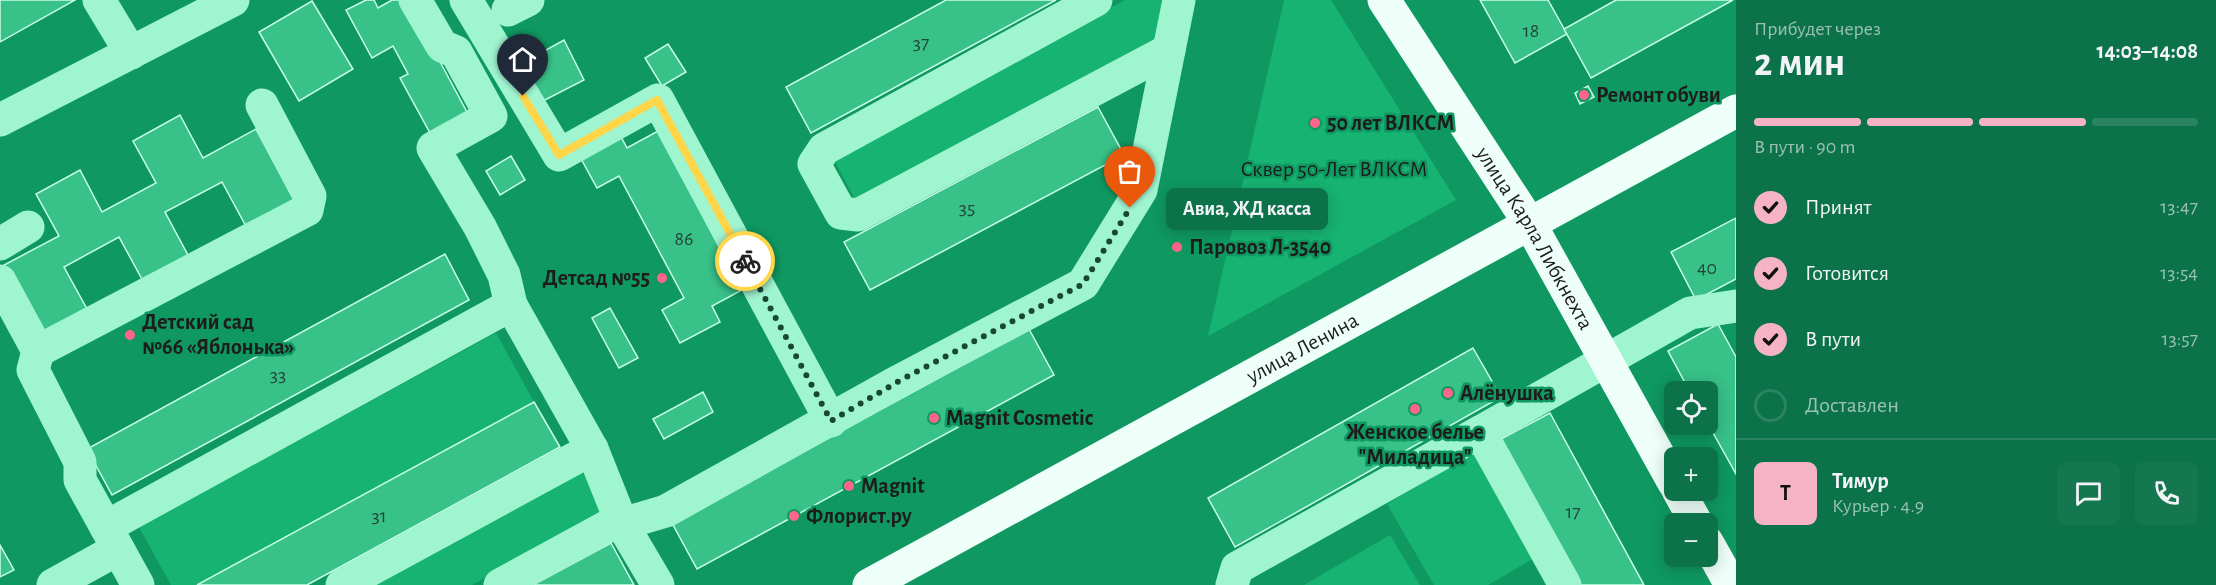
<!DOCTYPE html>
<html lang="ru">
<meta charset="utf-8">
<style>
body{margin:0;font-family:"Alegreya Sans",sans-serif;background:#147750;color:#f1f3f6;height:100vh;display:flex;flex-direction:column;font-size:22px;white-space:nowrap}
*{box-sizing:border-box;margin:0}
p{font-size:20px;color:#9ac2b4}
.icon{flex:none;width:33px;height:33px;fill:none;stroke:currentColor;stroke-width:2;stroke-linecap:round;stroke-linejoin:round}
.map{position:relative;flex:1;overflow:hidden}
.sheet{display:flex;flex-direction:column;background:#0b7249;width:480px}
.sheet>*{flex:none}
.buttons{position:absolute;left:1664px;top:381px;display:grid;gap:12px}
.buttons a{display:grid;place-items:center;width:54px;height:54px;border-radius:9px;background:#0b7249;box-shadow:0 3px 15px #0003;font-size:30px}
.pin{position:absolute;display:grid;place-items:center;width:51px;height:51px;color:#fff;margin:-62px -26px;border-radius:50% 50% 50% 0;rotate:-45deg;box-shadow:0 0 6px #0007}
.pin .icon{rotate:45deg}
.courier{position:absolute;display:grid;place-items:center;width:60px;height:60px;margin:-30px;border:4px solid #ffd54a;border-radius:50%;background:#fff;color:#222;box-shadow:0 2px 8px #0007}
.bubble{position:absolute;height:42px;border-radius:9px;background:#0b7249;box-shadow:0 3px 15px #0003;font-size:20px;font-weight:700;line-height:42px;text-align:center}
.headline em{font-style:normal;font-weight:700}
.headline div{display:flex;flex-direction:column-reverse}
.headline{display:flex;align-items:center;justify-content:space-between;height:102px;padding:0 18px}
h1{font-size:39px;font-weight:700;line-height:45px}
.bar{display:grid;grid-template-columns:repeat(4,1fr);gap:9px 6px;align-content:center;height:72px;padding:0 18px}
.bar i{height:8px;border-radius:4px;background:#2b8461}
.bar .on{background:#f7b3c6}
.bar p{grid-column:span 4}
.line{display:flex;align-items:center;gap:15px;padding:0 18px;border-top:2px solid #2b8461}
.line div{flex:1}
.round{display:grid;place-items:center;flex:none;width:63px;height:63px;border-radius:9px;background:#147750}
ol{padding:0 18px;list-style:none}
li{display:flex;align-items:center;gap:18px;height:66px}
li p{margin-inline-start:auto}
li .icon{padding:6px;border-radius:50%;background:#f7b3c6;color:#111;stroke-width:4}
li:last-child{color:#9ac2b4}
li i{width:33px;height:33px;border:3px solid #2b8461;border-radius:50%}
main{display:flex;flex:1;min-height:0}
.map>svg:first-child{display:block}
.green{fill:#17b372}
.building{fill:#38c188;stroke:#c8fee8;stroke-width:1.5}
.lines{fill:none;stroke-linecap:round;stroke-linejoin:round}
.minor{stroke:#a0f5d1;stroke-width:33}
.major{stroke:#eefff9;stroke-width:33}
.done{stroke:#184835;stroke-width:6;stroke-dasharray:0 10.8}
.route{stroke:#ffd54a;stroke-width:8}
.poi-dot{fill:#ff648b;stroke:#0f9861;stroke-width:2}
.labels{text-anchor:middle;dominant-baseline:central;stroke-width:5;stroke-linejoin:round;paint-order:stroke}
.number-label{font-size:20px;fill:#244638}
.poi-label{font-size:22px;font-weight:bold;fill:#1d1d1d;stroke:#0f9861;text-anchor:start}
.park-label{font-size:22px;fill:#1a1d1c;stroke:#0f9861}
.street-label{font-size:22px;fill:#1d1d1d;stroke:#0f9861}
</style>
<main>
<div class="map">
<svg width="1736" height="585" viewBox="0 0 1736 585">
<rect width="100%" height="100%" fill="#0f9861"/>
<g class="green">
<polygon points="1125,0 1162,0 1154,45 857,203 833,158"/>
<polygon points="1284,0 1331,0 1456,200 1208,336"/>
<polygon points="496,333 534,402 197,585 171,585 139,527"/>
<polygon points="1477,451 1538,556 1488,585 1434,585 1387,504"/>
<polygon points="580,466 605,513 472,585 362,585"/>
<polygon points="1390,535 1420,585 1304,585"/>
</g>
<g class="building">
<polygon points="0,0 75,0 0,42"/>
<polygon points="366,0 374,0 378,8 392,0 403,0 438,58 468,114 430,133 400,78 408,74 393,46 372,58 346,10"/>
<polygon points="946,0 1056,0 811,133 786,87"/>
<polygon points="1480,0 1548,0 1567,34 1515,63"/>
<polygon points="1616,0 1733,0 1591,78 1564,29"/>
<polygon points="312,1 353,69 299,101 259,32"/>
<polygon points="564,40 584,80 539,103 519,65"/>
<polygon points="668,44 686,72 662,86 645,58"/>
<polygon points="1588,86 1594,97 1580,104 1575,93"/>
<polygon points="1098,107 1124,155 870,290 844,242"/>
<polygon points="180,115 203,158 256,129 296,204 248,230 222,182 165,212 189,257 143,281 119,237 64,267 87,309 41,334 4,265 59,236 36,194 80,170 102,212 156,183 133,141"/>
<polygon points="658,131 742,290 712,306 720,322 680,343 662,310 684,298 619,176 597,188 579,155 619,133 627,148"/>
<polygon points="511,156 525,180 500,195 486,171"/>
<polygon points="1736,218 1736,279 1696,300 1671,252"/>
<polygon points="445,254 469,300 112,495 87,449"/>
<polygon points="610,308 638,358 619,368 592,318"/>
<polygon points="1718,324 1736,357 1736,474 1707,422 1707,392 1690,392 1668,351"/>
<polygon points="1029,329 1054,375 697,569 672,523"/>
<polygon points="1473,348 1501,397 1235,547 1208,498"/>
<polygon points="703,392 713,412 664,439 653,419"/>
<polygon points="534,402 560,447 307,585 197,585"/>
<polygon points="1550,413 1644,585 1581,585 1501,439"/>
<polygon points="611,543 634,585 533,585"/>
<polygon points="0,545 14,570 0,577"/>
</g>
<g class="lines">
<g class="minor">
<polyline points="99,0 131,53"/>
<polyline points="415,0 442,46 456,52 491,116 433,148 480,227 504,275 511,305 592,449 622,524 658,585"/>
<polyline points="466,0 559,155 658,100 831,421"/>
<polyline points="1096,0 824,149 814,164 841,213 858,215 1169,50"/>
<polyline points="508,10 528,0"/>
<polyline points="0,120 233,0"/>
<polyline points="0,244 28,227"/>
<polyline points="0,281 38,351 33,370 80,462 80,480 138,585"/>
<polyline points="38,351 307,210 310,196 262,105"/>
<polyline points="106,527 511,305"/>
<polyline points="53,585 118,549"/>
<polyline points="342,585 592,449"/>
<polyline points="500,585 610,525 622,524 666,511 899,381 1083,284 1141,190 1179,0"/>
<polyline points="1232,585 1237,568 1480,432"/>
<polyline points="1565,585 1480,432 1690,313 1736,306"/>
</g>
<g class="major">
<path id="s1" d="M1384,0L1530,224L1674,483"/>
<polyline points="1678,490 1697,524"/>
<polyline points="1707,542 1731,585"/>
<path id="s2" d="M869,585L1736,111"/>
</g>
</g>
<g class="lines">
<polyline class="done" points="745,261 831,421 899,381 1083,284 1130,208"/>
<polyline class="route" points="523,96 559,155 657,100 745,261"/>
</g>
<g class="poi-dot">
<circle cx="1584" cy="95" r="6"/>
<circle cx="1315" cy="123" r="6"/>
<circle cx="1177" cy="247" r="6"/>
<circle cx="662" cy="278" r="6"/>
<circle cx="130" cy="335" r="6"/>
<circle cx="1448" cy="393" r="6"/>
<circle cx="1415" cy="409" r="6"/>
<circle cx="934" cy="418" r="6"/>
<circle cx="849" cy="486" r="6"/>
<circle cx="794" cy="516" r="6"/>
</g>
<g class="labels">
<g class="number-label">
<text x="1531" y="31">18</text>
<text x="921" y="43">37</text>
<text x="967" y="208">35</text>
<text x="684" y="239">86</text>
<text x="1707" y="268">40</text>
<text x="278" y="375">33</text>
<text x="1573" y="512">17</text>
<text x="379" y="516">31</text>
</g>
<g class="poi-label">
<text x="1596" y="95">Ремонт обуви</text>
<text x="1327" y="123">50 лет ВЛКСМ</text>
<text x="1189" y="247">Паровоз Л-3540</text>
<text x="650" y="278" text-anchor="end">Детсад №55</text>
<text x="142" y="322">Детский сад<tspan x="142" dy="25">№66 «Яблонька»</tspan></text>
<text x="1460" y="393">Алёнушка</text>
<text x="946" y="418">Magnit Cosmetic</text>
<text x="1415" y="432" text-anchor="middle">Женское белье<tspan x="1415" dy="25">"Миладица"</tspan></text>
<text x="861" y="486">Magnit</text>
<text x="806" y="516">Флорист.ру</text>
</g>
<g class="park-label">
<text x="1334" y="169">Сквер 50-Лет ВЛКСМ</text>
</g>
<g class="street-label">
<text stroke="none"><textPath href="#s1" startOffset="282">улица Карла Либкнехта</textPath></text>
<text stroke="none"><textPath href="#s2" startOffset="494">улица Ленина</textPath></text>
</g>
</g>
</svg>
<div class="buttons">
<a><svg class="icon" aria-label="locate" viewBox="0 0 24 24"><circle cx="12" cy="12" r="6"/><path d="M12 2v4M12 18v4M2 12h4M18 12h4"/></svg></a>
<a>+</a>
<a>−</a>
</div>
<div class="pin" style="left:1130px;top:208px;background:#ea580c"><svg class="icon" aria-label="bag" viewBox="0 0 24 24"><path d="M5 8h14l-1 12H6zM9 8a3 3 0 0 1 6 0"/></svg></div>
<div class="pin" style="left:523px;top:96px;background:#1f2937"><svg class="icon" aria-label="home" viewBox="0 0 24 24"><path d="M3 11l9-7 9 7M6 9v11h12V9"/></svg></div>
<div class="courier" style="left:745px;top:261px"><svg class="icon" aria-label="bike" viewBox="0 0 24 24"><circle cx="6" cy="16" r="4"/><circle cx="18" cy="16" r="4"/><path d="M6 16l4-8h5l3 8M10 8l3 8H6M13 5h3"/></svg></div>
<div class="bubble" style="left:1166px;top:188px;width:162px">Авиа, ЖД касса</div>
</div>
<section class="sheet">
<div class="headline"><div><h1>2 мин</h1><p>Прибудет через</p></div><em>14:03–14:08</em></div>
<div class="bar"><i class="on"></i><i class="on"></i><i class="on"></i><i></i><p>В пути · 90 m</p></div>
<ol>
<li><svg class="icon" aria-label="check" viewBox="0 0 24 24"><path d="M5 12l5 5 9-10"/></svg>Принят<p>13:47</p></li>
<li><svg class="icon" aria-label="check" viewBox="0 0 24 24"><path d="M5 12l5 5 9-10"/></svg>Готовится<p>13:54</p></li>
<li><svg class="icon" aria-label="check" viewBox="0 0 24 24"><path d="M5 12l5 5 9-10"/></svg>В пути<p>13:57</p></li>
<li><i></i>Доставлен</li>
</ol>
<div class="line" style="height:108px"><b class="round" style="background:#f7b3c6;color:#111">Т</b><div><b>Тимур</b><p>Курьер · 4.9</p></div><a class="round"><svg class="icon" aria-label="chat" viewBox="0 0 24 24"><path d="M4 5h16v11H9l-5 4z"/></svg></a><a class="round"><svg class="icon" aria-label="phone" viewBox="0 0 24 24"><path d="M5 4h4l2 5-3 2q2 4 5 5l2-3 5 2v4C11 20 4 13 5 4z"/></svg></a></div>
</section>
</main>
